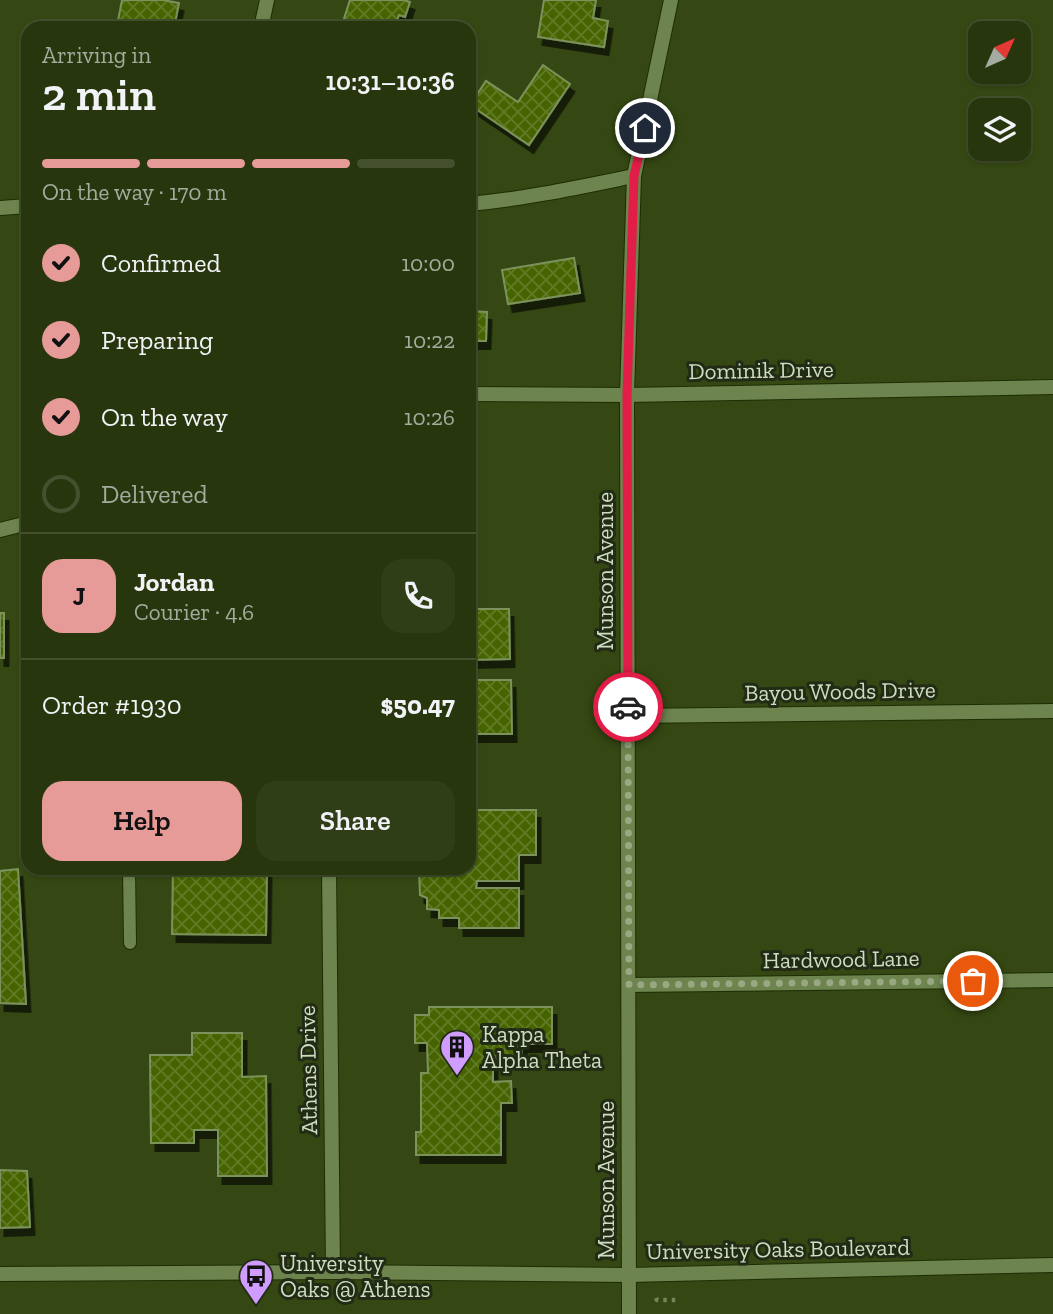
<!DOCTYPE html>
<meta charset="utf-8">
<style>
body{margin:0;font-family:"Zilla Slab",serif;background:#303e17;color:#f1f3f6;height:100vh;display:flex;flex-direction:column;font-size:26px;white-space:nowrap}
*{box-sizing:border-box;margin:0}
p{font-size:23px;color:#a5ab9e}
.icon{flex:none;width:38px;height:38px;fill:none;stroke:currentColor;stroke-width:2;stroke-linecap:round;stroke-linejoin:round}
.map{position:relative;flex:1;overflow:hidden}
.sheet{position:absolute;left:21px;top:21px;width:455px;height:854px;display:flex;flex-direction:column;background:#28360e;border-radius:21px;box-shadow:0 2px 5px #0004,0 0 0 2px #44502e}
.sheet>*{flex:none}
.needle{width:46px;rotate:45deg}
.fabs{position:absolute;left:968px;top:21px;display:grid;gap:14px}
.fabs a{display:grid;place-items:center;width:63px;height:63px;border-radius:14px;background:#28360e;box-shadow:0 2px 5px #0004,0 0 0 2px #44502e;font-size:35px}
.pin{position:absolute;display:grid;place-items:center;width:60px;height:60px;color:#fff;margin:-30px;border:4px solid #fff;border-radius:50%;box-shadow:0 2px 7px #0007}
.courier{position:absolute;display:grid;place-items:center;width:70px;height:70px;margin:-35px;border:5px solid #e11d48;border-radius:50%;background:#fff;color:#222;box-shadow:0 2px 9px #0007}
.head em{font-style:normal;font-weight:600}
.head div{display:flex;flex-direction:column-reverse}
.head{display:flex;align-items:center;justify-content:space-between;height:119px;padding:0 21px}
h1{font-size:46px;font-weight:600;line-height:52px}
.bar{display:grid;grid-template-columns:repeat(4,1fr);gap:10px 7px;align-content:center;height:84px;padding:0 21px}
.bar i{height:9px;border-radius:5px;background:#44502e}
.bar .current{background:#e69b98}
.bar p{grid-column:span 4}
.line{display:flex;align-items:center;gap:18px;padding:0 21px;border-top:2px solid #44502e}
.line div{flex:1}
.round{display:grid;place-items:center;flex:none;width:74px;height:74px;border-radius:21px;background:#303e17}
ol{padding:0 21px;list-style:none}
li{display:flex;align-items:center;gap:21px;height:77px}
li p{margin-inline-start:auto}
li .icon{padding:7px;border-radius:50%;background:#e69b98;color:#111;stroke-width:4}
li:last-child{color:#a5ab9e}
li i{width:38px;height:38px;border:4px solid #44502e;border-radius:50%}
.action{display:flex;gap:14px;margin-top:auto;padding:14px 21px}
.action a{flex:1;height:80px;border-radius:21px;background:#e69b98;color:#111;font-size:28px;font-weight:600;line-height:80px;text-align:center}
.action a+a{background:#303e17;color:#f1f3f6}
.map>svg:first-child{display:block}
.building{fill:url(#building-cross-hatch);stroke:#7b925c;stroke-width:2;filter:url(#shadow)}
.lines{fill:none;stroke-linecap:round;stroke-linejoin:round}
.service-casing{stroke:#1e2d04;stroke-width:14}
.minor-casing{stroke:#1e2d04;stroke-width:16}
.tertiary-casing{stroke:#1e2d04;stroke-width:16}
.path{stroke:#75855b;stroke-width:4.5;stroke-dasharray:3.5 5;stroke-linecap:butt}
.service{stroke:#6d844e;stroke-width:12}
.minor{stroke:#6d844e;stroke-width:14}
.tertiary{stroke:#6d844e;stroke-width:14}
.done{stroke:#99a883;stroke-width:7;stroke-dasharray:0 12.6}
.route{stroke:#e11d48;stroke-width:9}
.labels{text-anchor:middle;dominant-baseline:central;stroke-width:6;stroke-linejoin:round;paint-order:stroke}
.street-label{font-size:23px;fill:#cfdcc0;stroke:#222b15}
.poi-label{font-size:23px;fill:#cfdcc0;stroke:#222b15;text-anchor:start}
</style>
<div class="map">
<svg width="1053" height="1314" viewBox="0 0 1053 1314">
<defs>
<pattern id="building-cross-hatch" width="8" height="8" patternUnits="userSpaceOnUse" patternTransform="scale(1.75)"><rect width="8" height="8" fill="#466403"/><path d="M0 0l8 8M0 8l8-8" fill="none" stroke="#607a26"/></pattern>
<filter id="shadow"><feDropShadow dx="4.5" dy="8" stdDeviation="0" flood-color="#0009"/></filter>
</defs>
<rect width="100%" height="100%" fill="#354813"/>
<g class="building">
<polygon points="122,0 163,0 179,3 174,28 126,28 117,26"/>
<polygon points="350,0 404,0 410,2 405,17 399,15 394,28 341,28"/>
<polygon points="544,0 596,0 593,18 608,21 604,47 538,37"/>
<polygon points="543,65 570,84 529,145 470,105 486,81 518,102"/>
<polygon points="574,258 580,293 508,304 502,270"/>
<polygon points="469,311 487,312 486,341 469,341"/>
<polygon points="469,609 509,609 510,659 469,660"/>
<rect x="0" y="613" width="4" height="45"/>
<polygon points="469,680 511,680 512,734 469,734"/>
<polygon points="469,810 536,810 536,855 519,855 519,881 477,881 476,888 519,888 519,928 459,928 459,918 439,918 439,910 427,909 427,898 420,895 419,868 469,868"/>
<polygon points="173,868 267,868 266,935 172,934"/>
<polygon points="18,869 26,1004 0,1003 0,871"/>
<polygon points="429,1007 552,1007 552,1044 522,1044 522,1059 493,1059 493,1082 511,1081 512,1103 501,1103 501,1155 416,1155 416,1132 421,1132 421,1073 428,1073 427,1043 415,1043 415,1015 429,1015"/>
<polygon points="192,1033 242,1033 242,1077 266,1076 267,1176 218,1176 218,1130 194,1130 194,1143 151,1143 150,1055 192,1055"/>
<polygon points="0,1170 27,1171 30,1227 0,1228"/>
</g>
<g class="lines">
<g class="service-casing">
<polyline id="service" points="129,868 130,943"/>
</g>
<g class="minor-casing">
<g id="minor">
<polyline points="261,28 267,0"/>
<path d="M469,204C525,199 580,187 634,176"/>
<polyline points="0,208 28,206"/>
<polyline points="628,716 1053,711"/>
<polyline points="329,868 333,1272"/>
<polyline points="629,985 1053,980"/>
<polyline points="0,1274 333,1272 629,1275 1053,1265"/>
</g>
</g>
<g class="tertiary-casing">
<g id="tertiary">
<polyline points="469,394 627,395 1053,387"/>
<polyline points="0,530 28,523"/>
<polyline points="629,1314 627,395 634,176 671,0"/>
</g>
</g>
<polyline class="path" points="656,1298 657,1300 678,1300"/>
<use href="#service" class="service"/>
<use href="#minor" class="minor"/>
<use href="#tertiary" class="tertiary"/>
</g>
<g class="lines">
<polyline class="done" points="628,707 629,985 973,981"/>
<polyline class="route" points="628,707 627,395 634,176 645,128"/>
</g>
<defs>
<g id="building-pin" transform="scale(1.75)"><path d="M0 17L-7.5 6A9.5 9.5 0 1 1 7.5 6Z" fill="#d09dff" stroke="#222b15"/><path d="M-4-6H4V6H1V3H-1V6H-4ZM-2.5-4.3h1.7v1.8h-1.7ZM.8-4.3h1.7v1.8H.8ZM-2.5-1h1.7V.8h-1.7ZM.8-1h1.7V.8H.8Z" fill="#111"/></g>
<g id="bus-pin" transform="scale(1.75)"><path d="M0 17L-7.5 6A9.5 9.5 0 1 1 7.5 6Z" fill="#d09dff" stroke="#222b15"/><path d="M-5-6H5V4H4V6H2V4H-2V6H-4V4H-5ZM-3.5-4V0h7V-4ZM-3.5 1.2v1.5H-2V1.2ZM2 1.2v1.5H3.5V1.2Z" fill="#111"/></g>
</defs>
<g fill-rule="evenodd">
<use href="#building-pin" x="457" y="1047"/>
<use href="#bus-pin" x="256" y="1276"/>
</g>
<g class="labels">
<g class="street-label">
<text transform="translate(761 370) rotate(-1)">Dominik Drive</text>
<text transform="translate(605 571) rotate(-90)">Munson Avenue</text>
<text transform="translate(840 691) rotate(-1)">Bayou Woods Drive</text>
<text transform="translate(841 959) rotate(-1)">Hardwood Lane</text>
<text transform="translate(308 1070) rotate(-91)">Athens Drive</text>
<text transform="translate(606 1180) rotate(-90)">Munson Avenue</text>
<text transform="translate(778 1249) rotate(-1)">University Oaks Boulevard</text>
</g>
<g class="poi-label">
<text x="482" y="1034">Kappa<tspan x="482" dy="26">Alpha Theta</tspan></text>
<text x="280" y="1263">University<tspan x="280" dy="26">Oaks @ Athens</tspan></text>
</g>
</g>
</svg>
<div class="fabs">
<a><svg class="needle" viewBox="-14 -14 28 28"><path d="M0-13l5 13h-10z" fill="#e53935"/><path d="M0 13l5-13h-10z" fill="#a5ab9e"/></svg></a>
<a><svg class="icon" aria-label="layers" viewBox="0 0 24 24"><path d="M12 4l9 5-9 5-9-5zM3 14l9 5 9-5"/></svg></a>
</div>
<div class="pin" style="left:973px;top:981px;background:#ea580c"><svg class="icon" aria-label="bag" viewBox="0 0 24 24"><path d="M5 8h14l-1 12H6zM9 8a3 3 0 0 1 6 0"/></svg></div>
<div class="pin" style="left:645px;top:128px;background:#1f2937"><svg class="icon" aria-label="home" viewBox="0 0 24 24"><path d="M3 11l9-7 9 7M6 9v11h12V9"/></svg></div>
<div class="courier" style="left:628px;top:707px"><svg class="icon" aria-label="car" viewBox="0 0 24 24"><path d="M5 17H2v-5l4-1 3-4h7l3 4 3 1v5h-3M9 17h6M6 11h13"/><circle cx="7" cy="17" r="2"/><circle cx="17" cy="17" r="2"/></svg></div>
<section class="sheet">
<div class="head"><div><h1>2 min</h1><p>Arriving in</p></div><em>10:31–10:36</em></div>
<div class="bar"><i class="current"></i><i class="current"></i><i class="current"></i><i></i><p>On the way · 170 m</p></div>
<ol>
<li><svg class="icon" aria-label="check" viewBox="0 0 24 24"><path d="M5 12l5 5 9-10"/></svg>Confirmed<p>10:00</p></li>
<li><svg class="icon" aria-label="check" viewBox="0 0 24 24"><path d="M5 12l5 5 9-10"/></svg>Preparing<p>10:22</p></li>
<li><svg class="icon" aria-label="check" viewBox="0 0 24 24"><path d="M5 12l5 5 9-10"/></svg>On the way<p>10:26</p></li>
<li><i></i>Delivered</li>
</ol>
<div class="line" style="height:126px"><b class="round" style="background:#e69b98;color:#111">J</b><div><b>Jordan</b><p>Courier · 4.6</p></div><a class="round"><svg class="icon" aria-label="phone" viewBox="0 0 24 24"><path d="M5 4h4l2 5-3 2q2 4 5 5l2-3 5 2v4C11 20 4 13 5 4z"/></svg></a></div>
<div class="line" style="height:91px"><div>Order #1930</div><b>$50.47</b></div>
<div class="action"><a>Help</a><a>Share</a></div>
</section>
</div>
